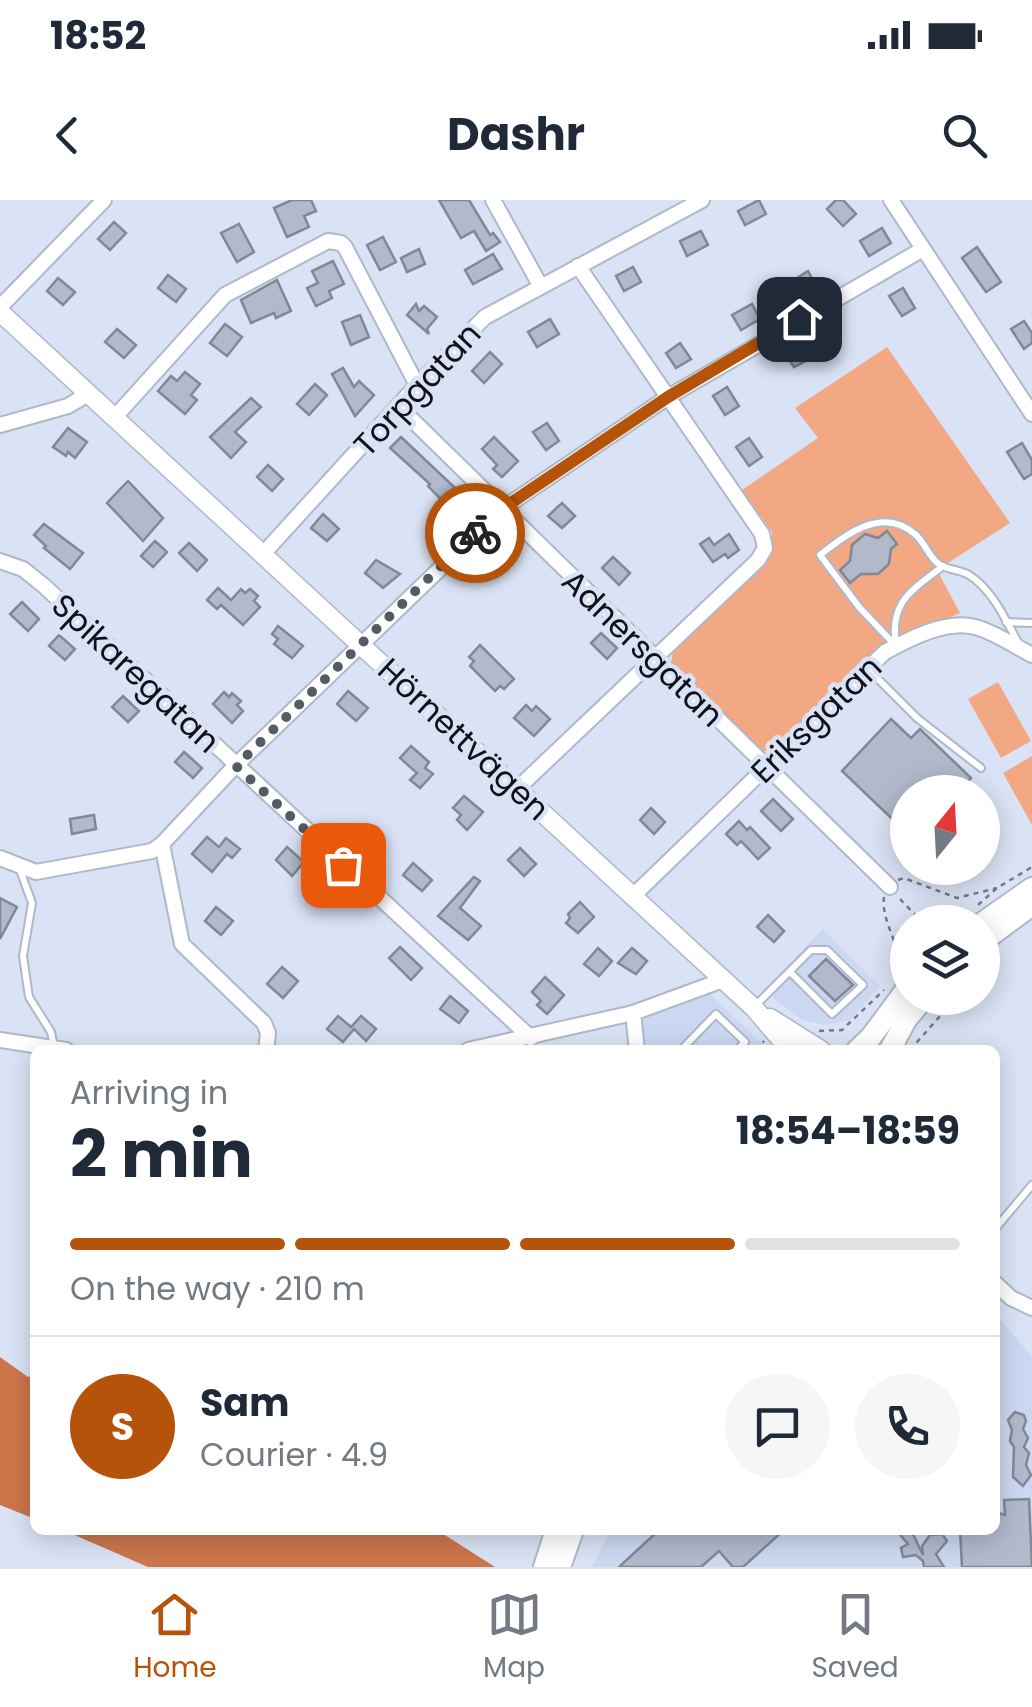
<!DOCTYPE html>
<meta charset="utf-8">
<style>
body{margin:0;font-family:Poppins,sans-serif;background:#f6f6f7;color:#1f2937;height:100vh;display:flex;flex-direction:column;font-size:38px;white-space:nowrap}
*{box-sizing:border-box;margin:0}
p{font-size:32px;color:#747a83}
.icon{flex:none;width:55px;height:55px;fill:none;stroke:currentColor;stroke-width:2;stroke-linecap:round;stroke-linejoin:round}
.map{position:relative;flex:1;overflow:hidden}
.details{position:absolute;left:30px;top:845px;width:970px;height:490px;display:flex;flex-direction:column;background:#fff;border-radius:15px;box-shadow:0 5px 25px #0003}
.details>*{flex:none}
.needle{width:65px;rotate:18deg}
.fabs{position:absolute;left:890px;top:575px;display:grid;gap:20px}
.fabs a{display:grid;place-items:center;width:110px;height:110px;border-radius:50%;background:#fff;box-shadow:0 5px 25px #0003;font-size:50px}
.pin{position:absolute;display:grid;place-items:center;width:85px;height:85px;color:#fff;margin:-42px;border-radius:20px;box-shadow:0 5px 15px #0006}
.courier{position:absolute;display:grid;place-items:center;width:100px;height:100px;margin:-50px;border:8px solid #b45309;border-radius:50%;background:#fff;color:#222;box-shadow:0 2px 12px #0007}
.headline em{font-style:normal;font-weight:700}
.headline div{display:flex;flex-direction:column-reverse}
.headline{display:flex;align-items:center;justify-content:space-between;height:170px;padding:0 40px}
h1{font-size:65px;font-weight:700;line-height:75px}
.bar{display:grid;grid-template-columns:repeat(4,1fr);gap:15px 10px;align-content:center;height:120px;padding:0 40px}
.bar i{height:12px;border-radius:8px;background:#e0e1e3}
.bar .selected{background:#b45309}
.bar p{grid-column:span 4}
.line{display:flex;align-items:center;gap:25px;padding:0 40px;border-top:2px solid #e0e1e3}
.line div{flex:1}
.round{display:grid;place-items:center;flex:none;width:105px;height:105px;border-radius:52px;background:#f6f6f7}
.status{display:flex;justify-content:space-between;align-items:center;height:70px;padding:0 50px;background:#fff;direction:ltr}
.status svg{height:28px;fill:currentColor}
header{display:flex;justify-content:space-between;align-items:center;height:130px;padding:0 40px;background:#fff;font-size:45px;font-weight:700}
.tabs{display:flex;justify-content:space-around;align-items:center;height:140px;border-top:2px solid #e0e1e3;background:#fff;font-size:28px;color:#747a83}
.tabs a{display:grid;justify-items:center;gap:5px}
.tabs .selected{color:#b45309}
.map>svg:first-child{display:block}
.built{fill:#ccd8f1}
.green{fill:#f3a884}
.water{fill:#cc764b}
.building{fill:#b1b9cb;stroke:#808898;stroke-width:2.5}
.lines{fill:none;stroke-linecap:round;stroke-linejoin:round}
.service-casing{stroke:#afb8c9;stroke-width:10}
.minor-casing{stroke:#afb8c9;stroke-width:18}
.tertiary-casing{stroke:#afb8c9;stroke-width:21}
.secondary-casing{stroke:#afb8c9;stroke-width:24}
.path{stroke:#737985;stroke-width:2.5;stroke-dasharray:5 5;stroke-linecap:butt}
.service{stroke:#fff;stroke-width:6}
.minor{stroke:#fff;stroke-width:14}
.tertiary{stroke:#fff;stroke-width:18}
.secondary{stroke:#fff;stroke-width:20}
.done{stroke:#555a65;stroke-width:10;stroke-dasharray:0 18}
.route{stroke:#b45309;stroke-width:12}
.labels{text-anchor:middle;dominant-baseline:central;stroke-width:9;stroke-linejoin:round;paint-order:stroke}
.street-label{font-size:32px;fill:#0e1117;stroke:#dae3f5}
</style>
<div class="status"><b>18:52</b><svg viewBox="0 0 49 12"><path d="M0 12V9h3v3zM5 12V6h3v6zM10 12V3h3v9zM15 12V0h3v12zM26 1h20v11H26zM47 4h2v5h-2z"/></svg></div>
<header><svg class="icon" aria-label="back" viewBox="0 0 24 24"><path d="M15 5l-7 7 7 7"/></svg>Dashr<svg class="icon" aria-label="search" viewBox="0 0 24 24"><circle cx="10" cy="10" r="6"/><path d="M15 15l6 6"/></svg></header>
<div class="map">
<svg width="1032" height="1367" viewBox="0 0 1032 1367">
<rect width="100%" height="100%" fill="#dae3f5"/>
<g class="built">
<polygon points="823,729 880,786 850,820 824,825 802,820 763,790"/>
<polygon points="702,786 769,850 637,850 633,813"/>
<polygon points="995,1114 1032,1156 1032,1367 592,1367 610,1330 995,1330"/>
</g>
<g class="green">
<polygon points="887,147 1010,323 937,370 960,413 893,443 773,550 761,552 672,466 672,450 772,352 772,332 742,290 818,238 795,208"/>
<polygon points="998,482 1031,541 1001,558 968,499"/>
<polygon points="1032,556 1032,625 1003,573"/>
</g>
<g class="water">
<polygon points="0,1157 28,1177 35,1175 35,1319 0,1305"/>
<polygon points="63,1330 437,1330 495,1367 148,1367"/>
</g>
<g class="building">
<polygon points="292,0 311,0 316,11 304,16 309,27 287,37 274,8"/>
<polygon points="439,0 469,0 490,35 493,33 500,42 486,51 474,31 461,38"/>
<polygon points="759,0 766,14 745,25 738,11"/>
<polygon points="836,0 843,0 856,14 843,26 827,9"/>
<polygon points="114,22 126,33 110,50 98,39"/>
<polygon points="239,24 254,52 237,62 221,33"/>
<polygon points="882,28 891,43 869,56 860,41"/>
<polygon points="701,31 708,45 687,56 680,41"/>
<polygon points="383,37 396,62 380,70 367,45"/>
<polygon points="977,47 1001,82 986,92 962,58"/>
<polygon points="419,49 425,64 407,72 401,58"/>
<polygon points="493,54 502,69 473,84 465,70"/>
<polygon points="333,61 344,84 329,91 332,98 316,106 307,88 318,83 312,71"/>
<polygon points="633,67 641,82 624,91 616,76"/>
<polygon points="808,71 816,86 799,96 791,82"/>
<polygon points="168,75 186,89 176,102 158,88"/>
<polygon points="58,78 75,92 63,105 47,91"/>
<polygon points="277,80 291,111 276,118 274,113 251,123 241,100"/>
<polygon points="903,88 915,108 902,116 889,96"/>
<polygon points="416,104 419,111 424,106 437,117 427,129 429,134 407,115"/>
<polygon points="752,104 760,119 741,130 732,115"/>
<polygon points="360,115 369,137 351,145 342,122"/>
<polygon points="550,119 559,134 537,147 528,132"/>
<polygon points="1024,121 1032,133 1032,143 1024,149 1011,129"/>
<polygon points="225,124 242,137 227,156 210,143"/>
<polygon points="117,129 136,145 124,158 105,142"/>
<polygon points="804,142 813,157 794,167 785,153"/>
<polygon points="680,143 691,159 676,168 666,153"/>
<polygon points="490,152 502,164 484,183 472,171"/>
<polygon points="343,168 354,187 359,181 374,195 355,216 332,174"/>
<polygon points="185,172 200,184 191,195 197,200 185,214 158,191 171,176 177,181"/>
<polygon points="315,184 327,195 309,215 297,204"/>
<polygon points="727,187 739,206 725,215 713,196"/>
<polygon points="251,198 261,207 235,232 246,242 231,258 210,237"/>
<polygon points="547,223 559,241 546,250 533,232"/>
<polygon points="68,228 87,242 75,258 68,252 66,256 53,247"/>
<polygon points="401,237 468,300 455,314 428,286 430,284 390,248"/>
<polygon points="494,237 518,261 502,277 493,269 497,265 482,249"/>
<polygon points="749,238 762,257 749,266 736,247"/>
<polygon points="1022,243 1032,260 1032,274 1024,279 1007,252"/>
<polygon points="268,265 283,279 272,291 257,277"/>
<polygon points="128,281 163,318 143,341 107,303"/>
<polygon points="562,303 575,316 562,328 548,316"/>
<polygon points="323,314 339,329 327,341 311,328"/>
<polygon points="44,324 83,353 70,369 44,348 46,346 34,335"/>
<polygon points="887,331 897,344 891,349 889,364 878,374 861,374 850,383 840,370 850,361 852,345 865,334 878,338"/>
<polygon points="729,334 739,350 728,358 725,354 713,362 700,344 709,338 714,345"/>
<polygon points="155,341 167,352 153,367 141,356"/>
<polygon points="189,343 207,360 197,371 179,353"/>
<polygon points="613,357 630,373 619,385 602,368"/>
<polygon points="376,360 400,374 383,388 365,373"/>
<polygon points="218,388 231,400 241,389 245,393 250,389 258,396 254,401 260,407 243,425 221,405 217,409 207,400"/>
<polygon points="22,402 39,419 28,431 10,414"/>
<polygon points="278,426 303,446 292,458 274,444 278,439 272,434"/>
<polygon points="601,433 617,448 607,459 591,443"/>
<polygon points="59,435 75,449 65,460 49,446"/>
<polygon points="480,445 514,479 504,489 500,486 495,491 470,466 474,461 469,457"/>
<polygon points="348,491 368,508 356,521 337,504"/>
<polygon points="224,492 229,497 232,493 241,501 237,505 243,511 232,523 213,504"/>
<polygon points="123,496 139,511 128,522 112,507"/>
<polygon points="526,505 532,511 536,506 550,519 534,536 514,518"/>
<polygon points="891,519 911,538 920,529 971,578 958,592 908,592 908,634 842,571"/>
<polygon points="411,546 429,562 425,568 433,574 420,588 410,580 417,573 400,558"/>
<polygon points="184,552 202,568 193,578 175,562"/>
<polygon points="464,596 483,612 467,630 457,620 461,615 453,608"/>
<polygon points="773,599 793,619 781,631 761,611"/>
<polygon points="651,608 665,622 654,634 640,620"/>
<polygon points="94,615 96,629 72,634 70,619"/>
<polygon points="739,621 747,630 750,627 770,648 758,659 741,641 737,645 726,634"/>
<polygon points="207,637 219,647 226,638 240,649 232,658 227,654 212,672 192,654"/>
<polygon points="287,647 304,662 292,676 276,660"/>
<polygon points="520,648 536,664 524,676 508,660"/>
<polygon points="413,663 432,680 422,691 403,675"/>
<polygon points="474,677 480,681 460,708 481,726 468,740 438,716"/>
<polygon points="0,698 17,707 0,739"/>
<polygon points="580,702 594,717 578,733 566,723 570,718 568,714"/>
<polygon points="216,707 233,721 221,735 205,721"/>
<polygon points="768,715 784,731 774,742 757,727"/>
<polygon points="400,747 422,768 411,780 389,758"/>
<polygon points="598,748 612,761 599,776 584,764"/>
<polygon points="632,748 647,761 636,774 618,763"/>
<polygon points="826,759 853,785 835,801 809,776"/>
<polygon points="282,767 298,781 283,798 267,784"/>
<polygon points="545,777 564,795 547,814 537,805 541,801 532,792"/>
<polygon points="450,796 468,811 459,823 440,809"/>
<polygon points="338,816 351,827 361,816 376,829 366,841 354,829 343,842 327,829"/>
<polygon points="1015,1212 1024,1215 1026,1221 1023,1229 1028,1238 1024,1247 1029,1253 1026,1265 1031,1275 1023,1286 1013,1277 1014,1247 1010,1241 1012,1230 1008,1220"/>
<polygon points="1029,1299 1032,1367 962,1367 960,1330 995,1330 995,1312 1005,1315 1004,1300"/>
<polygon points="659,1330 784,1330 743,1367 733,1367 719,1351 701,1367 619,1367"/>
<polygon points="896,1330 911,1330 923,1355 922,1346 930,1335 942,1334 947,1341 936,1354 944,1367 924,1367 923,1361 916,1355 903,1357 901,1348 908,1344"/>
</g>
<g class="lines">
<g class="service-casing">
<g id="service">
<path d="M943,366C911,391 889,402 896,446L859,407L820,355C847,334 883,305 916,335C925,343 930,359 940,365C949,370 961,370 969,375C993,390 1006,421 1019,444"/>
<polyline points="1006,422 1032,423"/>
<polyline points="868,469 917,518 981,568"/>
<polyline points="20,670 32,703 23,756 29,797 51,832 54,847"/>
<polyline points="754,807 811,750 827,750 863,785 832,814 790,772"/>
<polyline points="681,850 716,814 745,842 737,850"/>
<polyline points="995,1029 1032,985"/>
</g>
</g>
<g class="minor-casing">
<g id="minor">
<polyline points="493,0 540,85"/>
<polyline points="891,0 1032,214"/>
<polyline points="0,107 104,0"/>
<polyline points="399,207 890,687"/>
<polyline points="115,217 225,95 328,41 341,43 345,47 417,185"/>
<polyline points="0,225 68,206 88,194"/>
<polyline points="263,354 417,185 485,117 702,0"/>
<polyline points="0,361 23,369 43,385 531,838"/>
<polyline points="517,589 758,360 765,348 762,334 578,66"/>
<polyline points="162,644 182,744 264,823 268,833 266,850"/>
<polyline points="0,658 36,672 152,651 162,644 235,566 502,309 668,197 923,49"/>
<path d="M633,696L885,452C909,439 947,419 975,427C995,432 1014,446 1032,455"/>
<polyline points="633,813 637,850"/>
<polyline points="0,840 66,850"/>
<polyline points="468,850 633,813 723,780"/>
<polyline points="995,1083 1011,1098 1032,1108"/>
</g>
</g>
<g class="tertiary-casing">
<g id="tertiary">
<polyline points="0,112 754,808 790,850"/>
<polyline points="770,818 821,850"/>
</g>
</g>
<g class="secondary-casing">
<g id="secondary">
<polyline points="982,723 1032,688"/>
<polyline points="982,742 1032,705"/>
<polyline points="857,850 871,837 908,787"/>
<polyline points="890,850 906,820 924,798"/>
<polyline points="544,1367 556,1330"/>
<polyline points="560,1367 573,1330"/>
</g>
</g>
<g class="path">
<polyline points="898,680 904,678 957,698 997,688"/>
<path d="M884,697C881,724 902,744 899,771"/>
<polyline points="900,699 922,722"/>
<polyline points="978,705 997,688 1032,667"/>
<polyline points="959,722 969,713"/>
<polyline points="819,831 842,830 884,790"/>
<polyline points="756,850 764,841"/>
<polyline points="910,850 956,798"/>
</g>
<use href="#service" class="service"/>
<use href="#minor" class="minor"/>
<use href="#tertiary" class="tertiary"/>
<use href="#secondary" class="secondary"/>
</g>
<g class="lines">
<polyline class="done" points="343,665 236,566 475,333"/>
<polyline class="route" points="475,333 502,309 668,197 799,119"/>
</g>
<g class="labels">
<g class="street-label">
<text transform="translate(417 189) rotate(-47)">Torpgatan</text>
<text transform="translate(643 448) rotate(44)">Adnersgatan</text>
<text transform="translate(136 473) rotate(43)">Spikaregatan</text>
<text transform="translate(816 519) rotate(-44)">Eriksgatan</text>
<text transform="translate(464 539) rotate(43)">Hörnettvägen</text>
</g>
</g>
</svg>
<div class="fabs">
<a><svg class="needle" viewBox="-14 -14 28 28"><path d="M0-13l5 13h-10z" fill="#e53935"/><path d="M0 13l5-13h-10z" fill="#747a83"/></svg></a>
<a><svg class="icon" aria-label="layers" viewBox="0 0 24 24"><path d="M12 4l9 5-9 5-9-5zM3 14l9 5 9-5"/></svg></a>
</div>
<div class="pin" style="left:343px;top:665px;background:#ea580c"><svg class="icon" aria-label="bag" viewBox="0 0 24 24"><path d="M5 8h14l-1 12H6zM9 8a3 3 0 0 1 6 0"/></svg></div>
<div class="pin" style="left:799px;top:119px;background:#1f2937"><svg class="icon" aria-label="home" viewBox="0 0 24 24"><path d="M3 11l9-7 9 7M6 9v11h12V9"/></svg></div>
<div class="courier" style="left:475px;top:333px"><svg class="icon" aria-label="bike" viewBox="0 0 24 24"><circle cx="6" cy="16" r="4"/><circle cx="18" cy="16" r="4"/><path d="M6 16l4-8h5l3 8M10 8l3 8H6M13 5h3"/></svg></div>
<section class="details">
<div class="headline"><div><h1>2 min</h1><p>Arriving in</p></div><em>18:54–18:59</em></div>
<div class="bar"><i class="selected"></i><i class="selected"></i><i class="selected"></i><i></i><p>On the way · 210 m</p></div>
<div class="line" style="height:180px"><b class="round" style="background:#b45309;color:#fff">S</b><div><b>Sam</b><p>Courier · 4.9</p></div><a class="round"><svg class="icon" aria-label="chat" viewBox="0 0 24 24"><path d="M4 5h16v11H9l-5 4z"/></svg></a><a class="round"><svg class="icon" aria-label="phone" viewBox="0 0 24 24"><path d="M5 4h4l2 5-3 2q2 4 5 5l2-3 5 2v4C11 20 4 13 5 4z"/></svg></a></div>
</section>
</div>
<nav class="tabs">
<a class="selected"><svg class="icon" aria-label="home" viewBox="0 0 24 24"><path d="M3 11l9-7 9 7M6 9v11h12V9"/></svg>Home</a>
<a><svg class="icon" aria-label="map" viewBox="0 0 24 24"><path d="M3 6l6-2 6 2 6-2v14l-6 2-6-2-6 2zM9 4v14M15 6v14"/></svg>Map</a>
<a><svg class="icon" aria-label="saved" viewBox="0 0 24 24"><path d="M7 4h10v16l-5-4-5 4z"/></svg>Saved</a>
</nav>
